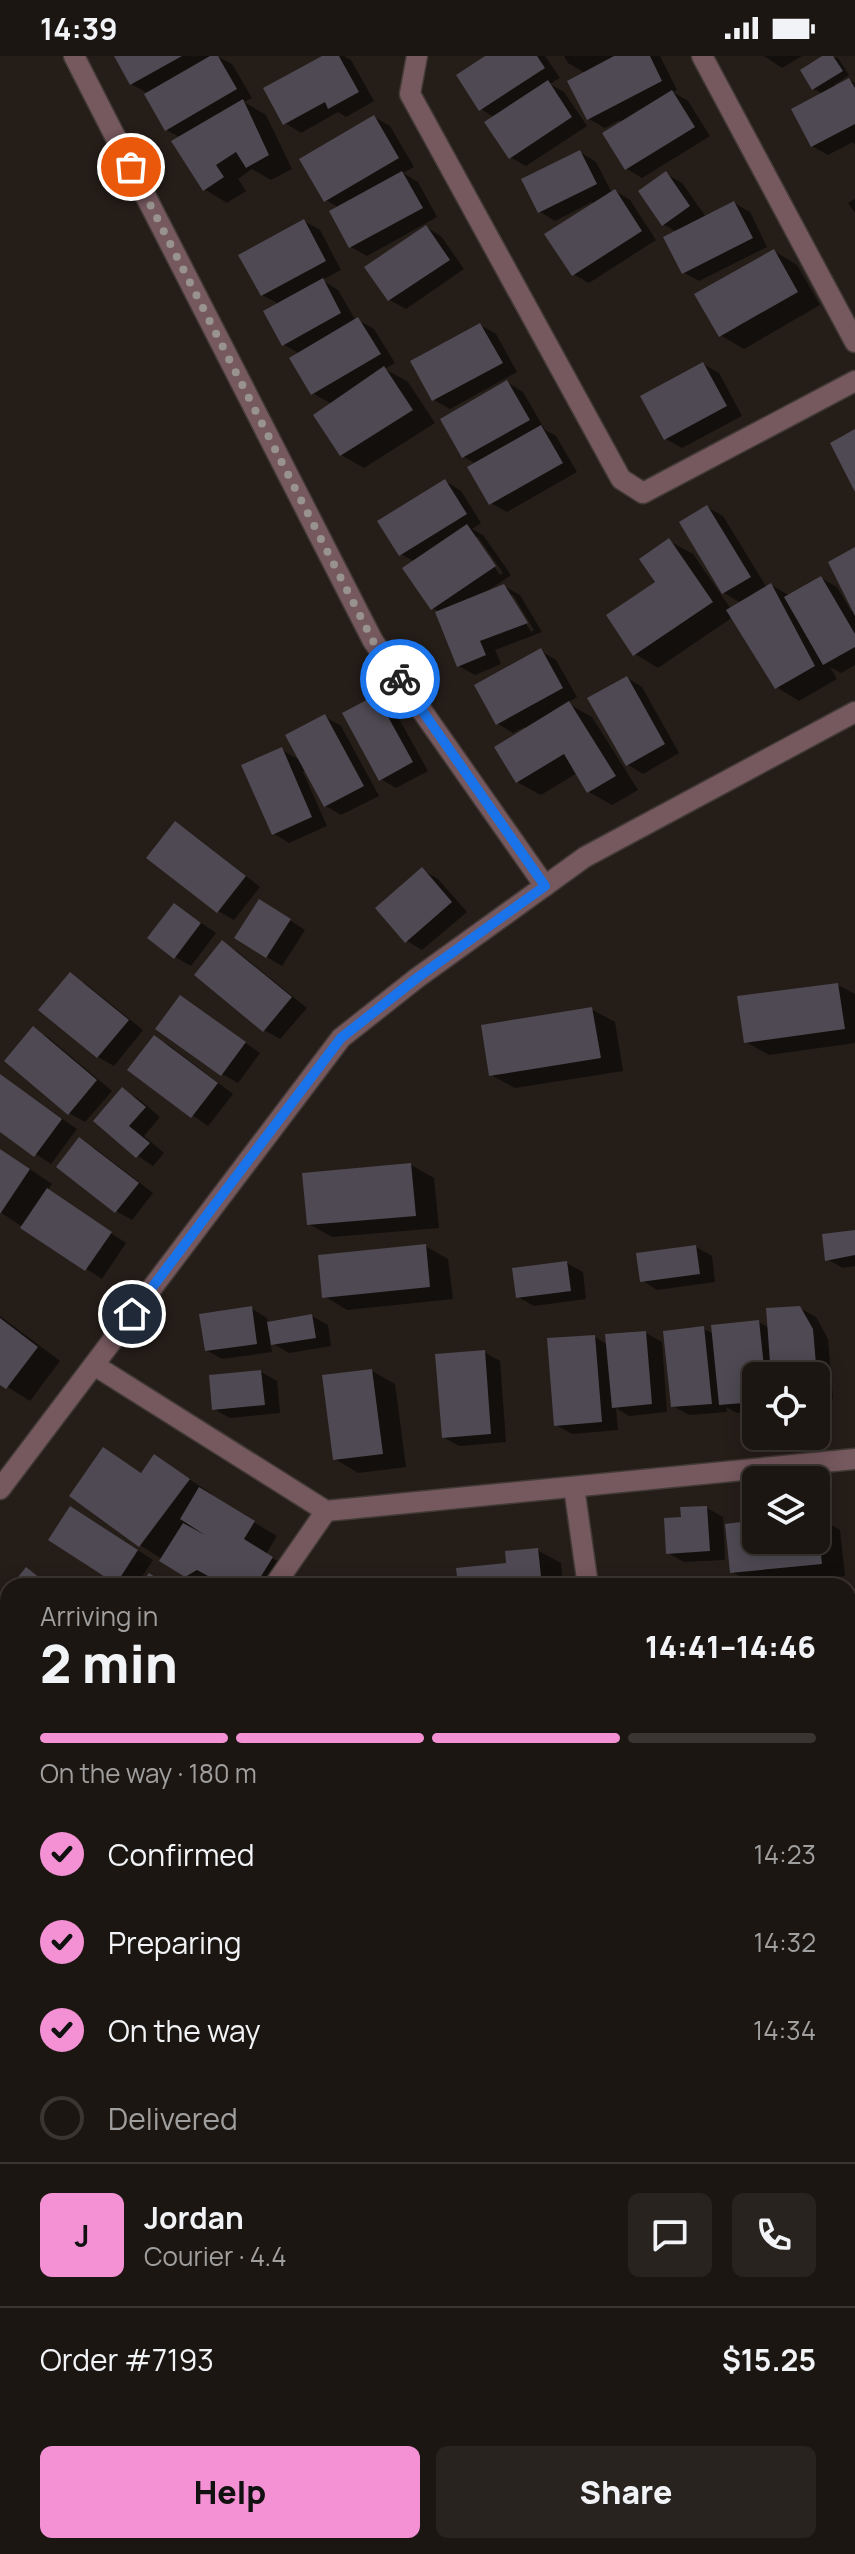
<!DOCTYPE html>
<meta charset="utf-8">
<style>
body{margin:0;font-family:Manrope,sans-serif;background:#292320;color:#f1f3f6;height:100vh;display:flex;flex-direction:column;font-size:30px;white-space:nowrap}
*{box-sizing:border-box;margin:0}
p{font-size:26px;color:#a09f9f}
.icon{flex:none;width:44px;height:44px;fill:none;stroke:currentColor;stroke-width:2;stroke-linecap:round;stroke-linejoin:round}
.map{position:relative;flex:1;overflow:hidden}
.panel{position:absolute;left:0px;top:1522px;width:856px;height:976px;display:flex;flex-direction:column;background:#1c1612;border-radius:24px 24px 0 0;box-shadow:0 4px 20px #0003,0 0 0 2px #3a3532}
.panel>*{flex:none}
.controls{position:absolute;left:742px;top:1306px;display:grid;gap:16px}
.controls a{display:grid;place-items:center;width:88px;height:88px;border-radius:12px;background:#1c1612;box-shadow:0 4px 20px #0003,0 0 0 2px #3a3532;font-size:40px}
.pin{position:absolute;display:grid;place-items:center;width:68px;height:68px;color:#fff;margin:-34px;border:4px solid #fff;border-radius:50%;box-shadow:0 2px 8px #0007}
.courier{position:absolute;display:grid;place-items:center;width:80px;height:80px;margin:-40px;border:6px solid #1a73e8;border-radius:50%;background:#fff;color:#222;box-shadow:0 2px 10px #0007}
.summary em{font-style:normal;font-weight:800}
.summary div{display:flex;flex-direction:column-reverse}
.summary{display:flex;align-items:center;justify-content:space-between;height:136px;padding:0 40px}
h1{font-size:52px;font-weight:800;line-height:60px}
.bar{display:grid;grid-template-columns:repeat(4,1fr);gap:12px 8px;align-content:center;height:96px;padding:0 40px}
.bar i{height:10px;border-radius:6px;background:#3a3532}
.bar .selected{background:#f491d4}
.bar p{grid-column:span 4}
.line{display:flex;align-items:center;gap:20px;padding:0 40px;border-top:2px solid #3a3532}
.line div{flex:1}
.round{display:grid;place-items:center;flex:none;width:84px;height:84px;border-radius:12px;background:#292320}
ol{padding:0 40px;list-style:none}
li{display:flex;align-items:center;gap:24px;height:88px}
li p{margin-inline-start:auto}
li .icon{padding:8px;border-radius:50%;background:#f491d4;color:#111;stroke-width:4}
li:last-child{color:#a09f9f}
li i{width:44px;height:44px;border:4px solid #3a3532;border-radius:50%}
.action{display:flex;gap:16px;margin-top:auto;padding:16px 40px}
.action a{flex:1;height:92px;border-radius:12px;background:#f491d4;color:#111;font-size:32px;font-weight:800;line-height:92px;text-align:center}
.action a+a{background:#292320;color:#f1f3f6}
.status{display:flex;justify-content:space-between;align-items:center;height:56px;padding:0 40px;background:#1c1612;direction:ltr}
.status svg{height:22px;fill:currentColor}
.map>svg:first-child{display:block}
.shadow{fill:#0007;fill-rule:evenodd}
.building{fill:#4e4952}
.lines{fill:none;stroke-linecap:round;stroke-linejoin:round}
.street-casing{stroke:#423a35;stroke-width:23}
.street{stroke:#76585f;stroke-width:20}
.done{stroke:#99938f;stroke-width:8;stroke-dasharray:0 14.4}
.route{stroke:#1a73e8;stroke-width:10}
</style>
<div class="status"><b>14:39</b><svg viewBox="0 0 49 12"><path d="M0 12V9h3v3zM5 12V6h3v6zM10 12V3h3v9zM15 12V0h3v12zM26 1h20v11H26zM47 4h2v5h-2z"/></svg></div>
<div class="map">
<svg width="855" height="2498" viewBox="0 0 855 2498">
<rect width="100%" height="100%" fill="#251d18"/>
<g class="shadow">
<polygon points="116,0 217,0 232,8 252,42 244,46 266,59 292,113 271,124 252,113 238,123 246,135 227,147 204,133 181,82 167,74 149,38 131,28"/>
<polygon points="326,0 344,0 351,4 374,45 346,61 338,56 301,77 285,67"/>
<polygon points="488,0 545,0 560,22 550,28 564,36 587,70 526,110 510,101 495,62 481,53"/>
<polygon points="564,0 660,0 677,34 673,36 688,45 710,80 642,122 627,113 620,64 605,72 589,63 585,17 568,7"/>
<polygon points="764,0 802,0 782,12"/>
<polygon points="826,0 838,2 849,19 834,29 836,31 849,24 855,27 855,89 853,86 828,99 812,90 823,38 814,33"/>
<polygon points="374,61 390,70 414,111 403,117 418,126 437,161 367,200 351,191 339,152 326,144"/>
<polygon points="580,96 596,106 612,137 615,135 630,144 656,184 589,227 573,218 593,149 592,146 555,165 539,155"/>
<polygon points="666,118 682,127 706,161 734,147 750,156 767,191 699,225 683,216 677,176 663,168"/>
<polygon points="855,143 855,157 848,147"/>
<polygon points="304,165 320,174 341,214 322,224 338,234 356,265 358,264 374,273 395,307 385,313 408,326 435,367 364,412 341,399 332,348 312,337 300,298 283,288 279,248 262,239"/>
<polygon points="424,170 441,180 464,213 406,253 390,244 367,211"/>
<polygon points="774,195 797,209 820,249 744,293 720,279"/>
<polygon points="480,269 496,278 517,316 450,353 434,344"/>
<polygon points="703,308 719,317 742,360 682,392 666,383"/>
<polygon points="507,326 523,336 545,374 556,380 577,416 507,456 491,447 476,408 464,401"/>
<path d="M445,425L461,435L481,467L472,473L483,479L511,519L489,534L490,535L504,530L520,539L542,576L495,594L501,608L475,619L459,610L439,556L433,552L415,506L401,498ZM474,481H478L503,517L500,519ZM509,539H513L534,574L531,576Z"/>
<polygon points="707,451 723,460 767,532 771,529 790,540 821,522 837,531 851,555 854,553 855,494 855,609 841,617 830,611 837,623 799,645 776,631 733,561 658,612 635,598 669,485 693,498 731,553 741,547 724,537"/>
<polygon points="541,595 556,604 577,641 567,647 592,661 638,734 612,749 589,736 577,717 541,739 517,726 526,674 524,671 513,677 498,668"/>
<polygon points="627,622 642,631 679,697 643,718 627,708"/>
<polygon points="376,641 392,650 428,715 396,732 381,723"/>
<polygon points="325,661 341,670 379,740 341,759 326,750 306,714 303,716 327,770 289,787 273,777 282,694 301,705"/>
<polygon points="176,768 191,777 260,831 234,864 218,855"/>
<polygon points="422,814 438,823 467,856 422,894 407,885"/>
<polygon points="175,849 216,877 191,910 175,901"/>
<polygon points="276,855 305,874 282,910 267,901"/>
<polygon points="223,887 238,896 307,952 280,983 264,974"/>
<polygon points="70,919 86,928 143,974 114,1010 98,1001 41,954"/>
<polygon points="838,929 855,938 855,987 769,999 746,986"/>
<polygon points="196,951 260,997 238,1027 222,1018"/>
<polygon points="591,953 615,966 623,1015 515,1032 491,1019"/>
<polygon points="34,973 49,982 112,1035 85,1066 69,1057"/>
<polygon points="154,981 170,990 233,1038 208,1070 130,1014"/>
<polygon points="0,1019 77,1073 51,1108 0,1074"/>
<polygon points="123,1034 139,1043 160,1061 144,1080 164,1097 153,1110 138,1100 96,1065"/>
<polygon points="80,1084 96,1093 153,1137 132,1164 116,1155"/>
<polygon points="0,1093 52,1128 47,1135 126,1187 102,1223 0,1156"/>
<polygon points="411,1109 434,1122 439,1172 332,1181 309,1168"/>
<polygon points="855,1176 855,1210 843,1212 827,1203"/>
<polygon points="425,1190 448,1203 453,1243 347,1254 324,1240"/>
<polygon points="696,1191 712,1200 715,1226 657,1234 642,1224"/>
<polygon points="567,1207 583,1216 586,1243 534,1250 518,1241"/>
<polygon points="251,1252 267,1262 268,1268 312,1260 328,1269 331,1290 289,1297 270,1286 272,1296 222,1303 206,1294"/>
<polygon points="800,1252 816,1261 828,1283 833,1343 816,1345 816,1320 756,1320 756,1355 737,1357 726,1351 727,1356 689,1359 673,1350 704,1273 714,1278 759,1266 769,1272"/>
<polygon points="0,1260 60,1305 30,1345 0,1326"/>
<polygon points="646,1277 662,1286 667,1356 629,1360 616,1352 618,1374 572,1378 556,1369 595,1281 608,1289"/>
<polygon points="484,1296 500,1305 506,1386 459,1390 443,1381"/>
<polygon points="372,1315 395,1328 406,1411 358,1417 335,1403"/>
<polygon points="261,1316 277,1325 280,1357 230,1362 214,1353"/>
<polygon points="104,1394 143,1418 155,1401 212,1438 210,1440 277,1480 266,1498 295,1516 287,1530 204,1530 140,1489 72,1439"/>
<polygon points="707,1452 723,1461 725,1504 684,1506 668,1497"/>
<polygon points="816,1460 840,1474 845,1520 755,1529 732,1516 756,1466 756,1484 816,1484"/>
<polygon points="87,1461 153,1504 136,1530 124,1530 51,1483"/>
<polygon points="537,1494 561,1507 563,1530 460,1530"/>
<polygon points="0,1661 8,1667 8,1735 0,1731"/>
<polygon points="0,1844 8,1850 8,1902 3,1910 0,1908"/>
<polygon points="0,2113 8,2118 8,2176 0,2172"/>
<polygon points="8,2180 8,2194 1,2189"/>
</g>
<g class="building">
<polygon points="114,0 182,0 130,29"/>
<polygon points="210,0 218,0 237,33 165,75 144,38"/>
<polygon points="322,0 339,0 359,36 328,53 325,46 283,69 263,32"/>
<polygon points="485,0 537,0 545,12 479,55 456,19"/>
<polygon points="614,0 650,0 662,25 587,64 567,25"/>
<polygon points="822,0 833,0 843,15 812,34 800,14"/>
<polygon points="849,22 855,32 855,68 811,91 791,53"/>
<polygon points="548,24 572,61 509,103 484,66"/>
<polygon points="672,34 695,71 625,114 602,77"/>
<polygon points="243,43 269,99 246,112 236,96 216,109 224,121 203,135 171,85"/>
<polygon points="374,59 399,102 324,146 299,103"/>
<polygon points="580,94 597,128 538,157 521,123"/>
<polygon points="402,115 423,152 349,192 329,155"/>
<polygon points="666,115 690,150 662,170 638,135"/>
<polygon points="615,133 642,175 572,220 544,178"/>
<polygon points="734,145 753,182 682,218 663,181"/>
<polygon points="304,163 326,205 261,240 238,199"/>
<polygon points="426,169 450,204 388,245 364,211"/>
<polygon points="774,193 798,236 719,281 694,238"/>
<polygon points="323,222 341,257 282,290 263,255"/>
<polygon points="358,261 381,298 311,339 289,302"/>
<polygon points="480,267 503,307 432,345 410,305"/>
<polygon points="703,306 727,350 664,384 640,340"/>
<polygon points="384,310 413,354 340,400 313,359"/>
<polygon points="507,324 530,364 462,402 440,363"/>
<polygon points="541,369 563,407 489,449 467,411"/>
<polygon points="855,373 855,436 830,387"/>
<polygon points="445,423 467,458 399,500 377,465"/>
<polygon points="707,449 751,521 722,538 679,466"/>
<polygon points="467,468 496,510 431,554 402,512"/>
<polygon points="669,482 713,546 633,600 606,559 655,526 639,503"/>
<polygon points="855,491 855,560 828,506"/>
<polygon points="821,520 855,578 855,591 823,609 784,541"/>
<polygon points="771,527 815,610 775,633 726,554"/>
<polygon points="504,528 528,567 480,585 486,599 457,611 435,556"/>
<polygon points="541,592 563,632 496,669 474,629"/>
<polygon points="627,620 665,688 626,710 587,642"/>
<polygon points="376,639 413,706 379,725 342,657"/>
<polygon points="569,645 616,720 587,737 564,698 516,727 494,691"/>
<polygon points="325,658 364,730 324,751 285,679"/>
<polygon points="282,691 312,761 272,779 241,709"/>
<polygon points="175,765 246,820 217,857 146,802"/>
<polygon points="422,811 452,846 405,887 375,852"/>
<polygon points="259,843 291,863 266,902 234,882"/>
<polygon points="174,847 201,867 174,903 147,882"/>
<polygon points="222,884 292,941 263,976 194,919"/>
<polygon points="70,916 129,964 97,1002 38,954"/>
<polygon points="838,927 845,973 744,987 737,940"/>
<polygon points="180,939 246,986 221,1020 155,973"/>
<polygon points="592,951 601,1002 489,1020 481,969"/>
<polygon points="33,970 97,1024 68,1059 4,1005"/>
<polygon points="154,979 218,1027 191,1062 127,1014"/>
<polygon points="0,1018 62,1063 34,1101 0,1076"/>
<polygon points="122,1031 146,1051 129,1070 150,1087 136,1102 93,1065"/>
<polygon points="79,1081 139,1127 115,1157 56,1111"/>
<polygon points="0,1093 30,1113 0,1158"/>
<polygon points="411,1107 416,1160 307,1169 302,1117"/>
<polygon points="47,1132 112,1176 85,1215 20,1172"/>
<polygon points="855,1174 855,1199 825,1205 822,1178"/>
<polygon points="426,1188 430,1231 322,1242 318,1199"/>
<polygon points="696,1189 700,1218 640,1226 636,1197"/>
<polygon points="567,1205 571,1235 516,1242 512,1212"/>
<polygon points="252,1250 257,1288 205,1295 199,1258"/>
<polygon points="800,1250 813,1273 817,1320 771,1320 766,1252"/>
<polygon points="312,1258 316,1282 271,1289 267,1266"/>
<polygon points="0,1262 38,1291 6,1333 0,1329"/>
<polygon points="759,1264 765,1320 756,1320 756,1346 719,1349 711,1269"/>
<polygon points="704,1270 712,1348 671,1351 663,1275"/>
<polygon points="646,1275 652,1348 612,1352 605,1278"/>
<polygon points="595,1279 602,1366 554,1370 547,1282"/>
<polygon points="485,1294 491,1378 442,1382 435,1298"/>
<polygon points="372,1313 383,1398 333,1404 322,1319"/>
<polygon points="261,1314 265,1349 212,1354 209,1319"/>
<polygon points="103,1391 141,1417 154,1398 190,1423 139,1491 69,1440"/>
<polygon points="199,1431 255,1465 244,1483 273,1501 255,1530 201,1530 208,1520 197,1514 185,1521 159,1505 183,1467 205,1479 180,1463"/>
<polygon points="70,1450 138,1494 116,1528 48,1484"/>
<polygon points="707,1450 710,1495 666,1498 664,1462 681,1461 680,1451"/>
<polygon points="756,1464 756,1484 816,1484 816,1472 818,1472 822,1508 730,1517 725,1468"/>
<polygon points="538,1492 542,1530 458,1530 456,1512 506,1507 505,1495"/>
<polygon points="26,1511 50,1530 11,1530"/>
<polygon points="149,1517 168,1530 140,1530"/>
<polygon points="8,1534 8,1561 0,1555 0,1544"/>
<polygon points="0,1581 8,1587 8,1640 0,1635"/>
<polygon points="0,1662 8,1667 8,1673 0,1685"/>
<polygon points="8,1713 8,1737 0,1731 0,1724"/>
<polygon points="0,1762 8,1767 8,1831 0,1825"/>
<polygon points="848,1834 855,1839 855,1904 848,1899"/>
<polygon points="0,1845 8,1851 8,1857 0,1868"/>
<polygon points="0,2030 8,2037 8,2095 0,2088"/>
<polygon points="0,2111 8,2116 8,2151 0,2164"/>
</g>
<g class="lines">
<g class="street-casing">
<g id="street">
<polyline points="74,0 373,585 545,830"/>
<polyline points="417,0 410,38 621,423 643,437 855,325"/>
<polyline points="702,0 855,286"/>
<polyline points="94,1309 326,1455 855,1403"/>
<polyline points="574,1431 588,1530"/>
<polyline points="0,1433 341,982 417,922 585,801 855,656"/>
<polyline points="274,1530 326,1455"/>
<polyline points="848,1722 855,1711"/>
<polyline points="0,1925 8,1913"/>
<polyline points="0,2382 8,2388"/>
</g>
</g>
<use href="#street" class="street"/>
</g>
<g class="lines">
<polyline class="done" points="131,111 373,585 400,623"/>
<polyline class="route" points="132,1258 341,982 417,922 545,830 400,623"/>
</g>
</svg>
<div class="controls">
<a><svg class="icon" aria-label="locate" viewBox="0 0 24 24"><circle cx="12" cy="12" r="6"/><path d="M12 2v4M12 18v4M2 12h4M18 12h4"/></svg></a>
<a><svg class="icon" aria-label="layers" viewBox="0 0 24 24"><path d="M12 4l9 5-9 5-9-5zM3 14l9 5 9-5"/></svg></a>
</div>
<div class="pin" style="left:131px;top:111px;background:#ea580c"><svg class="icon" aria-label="bag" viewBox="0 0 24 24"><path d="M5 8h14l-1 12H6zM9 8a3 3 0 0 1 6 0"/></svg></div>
<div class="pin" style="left:132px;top:1258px;background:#1f2937"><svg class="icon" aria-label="home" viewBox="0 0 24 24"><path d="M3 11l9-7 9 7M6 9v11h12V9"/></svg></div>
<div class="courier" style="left:400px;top:623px"><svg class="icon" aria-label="bike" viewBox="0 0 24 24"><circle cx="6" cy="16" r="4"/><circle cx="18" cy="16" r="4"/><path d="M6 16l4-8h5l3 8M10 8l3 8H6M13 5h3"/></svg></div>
<section class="panel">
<div class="summary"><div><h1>2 min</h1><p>Arriving in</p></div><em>14:41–14:46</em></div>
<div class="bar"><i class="selected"></i><i class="selected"></i><i class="selected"></i><i></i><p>On the way · 180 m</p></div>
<ol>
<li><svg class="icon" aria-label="check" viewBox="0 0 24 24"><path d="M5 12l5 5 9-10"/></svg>Confirmed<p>14:23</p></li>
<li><svg class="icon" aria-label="check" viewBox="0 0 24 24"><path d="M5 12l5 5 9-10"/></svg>Preparing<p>14:32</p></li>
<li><svg class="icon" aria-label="check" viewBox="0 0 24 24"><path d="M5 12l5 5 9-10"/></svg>On the way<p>14:34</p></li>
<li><i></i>Delivered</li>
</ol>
<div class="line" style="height:144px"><b class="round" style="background:#f491d4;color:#111">J</b><div><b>Jordan</b><p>Courier · 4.4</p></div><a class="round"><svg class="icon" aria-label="chat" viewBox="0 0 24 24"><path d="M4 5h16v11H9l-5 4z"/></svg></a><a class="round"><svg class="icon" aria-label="phone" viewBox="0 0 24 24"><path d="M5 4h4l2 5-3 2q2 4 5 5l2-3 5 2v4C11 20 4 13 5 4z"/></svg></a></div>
<div class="line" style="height:104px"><div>Order #7193</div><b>$15.25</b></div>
<div class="action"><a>Help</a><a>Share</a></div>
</section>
</div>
